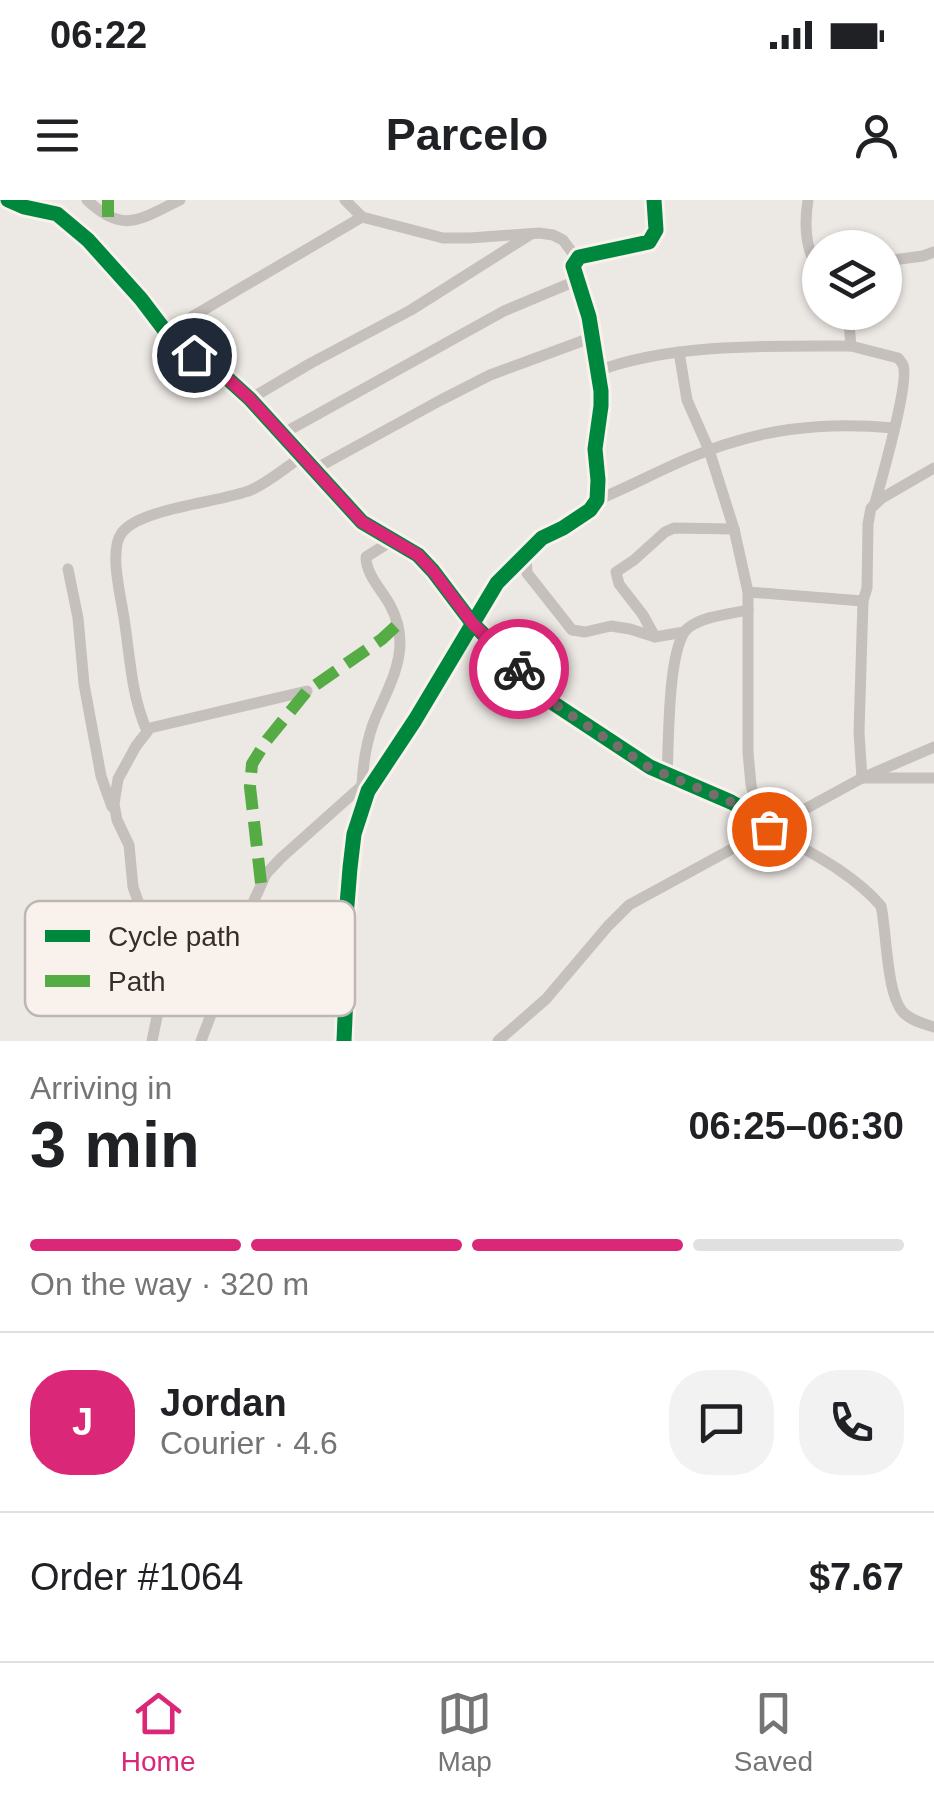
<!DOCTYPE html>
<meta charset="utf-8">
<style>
body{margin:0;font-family:Arial,sans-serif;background:#f2f2f2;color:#202124;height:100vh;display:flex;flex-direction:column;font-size:38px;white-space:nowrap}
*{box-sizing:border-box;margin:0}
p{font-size:32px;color:#757577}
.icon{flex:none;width:55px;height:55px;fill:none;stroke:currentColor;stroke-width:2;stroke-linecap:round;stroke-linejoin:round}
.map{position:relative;height:841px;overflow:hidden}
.side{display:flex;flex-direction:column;background:#fff;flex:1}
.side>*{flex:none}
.buttons{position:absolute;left:802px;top:30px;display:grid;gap:20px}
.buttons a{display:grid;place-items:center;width:100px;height:100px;border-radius:50%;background:#fff;box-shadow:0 2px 8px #0004;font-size:50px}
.pin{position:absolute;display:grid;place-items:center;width:85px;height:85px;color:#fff;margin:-42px;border:5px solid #fff;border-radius:50%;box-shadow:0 2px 10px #0007}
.courier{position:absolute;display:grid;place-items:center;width:100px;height:100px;margin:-50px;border:8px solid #db2777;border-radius:50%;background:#fff;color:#222;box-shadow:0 2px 12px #0007}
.summary em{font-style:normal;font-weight:800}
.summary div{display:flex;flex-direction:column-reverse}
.summary{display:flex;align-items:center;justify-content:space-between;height:170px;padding:0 30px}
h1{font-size:65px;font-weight:800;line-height:75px}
.bar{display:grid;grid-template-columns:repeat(4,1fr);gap:15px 10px;align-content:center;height:120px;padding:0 30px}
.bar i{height:12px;border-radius:8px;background:#e0e0e0}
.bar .selected{background:#db2777}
.bar p{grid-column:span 4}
.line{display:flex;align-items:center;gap:25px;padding:0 30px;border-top:2px solid #e0e0e0}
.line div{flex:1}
.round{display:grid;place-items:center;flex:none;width:105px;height:105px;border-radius:40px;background:#f2f2f2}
.status{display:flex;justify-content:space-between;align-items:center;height:70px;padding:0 50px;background:#fff;direction:ltr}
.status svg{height:28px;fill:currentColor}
header{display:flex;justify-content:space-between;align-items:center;height:130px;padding:0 30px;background:#fff;font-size:45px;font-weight:800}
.menu{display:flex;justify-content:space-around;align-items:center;height:140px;border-top:2px solid #e0e0e0;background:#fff;font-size:28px;color:#757577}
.menu a{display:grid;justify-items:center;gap:5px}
.menu .selected{color:#db2777}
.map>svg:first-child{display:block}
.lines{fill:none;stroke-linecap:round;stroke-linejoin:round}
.minor{stroke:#c6c0bc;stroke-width:11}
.quiet{stroke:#55ab44;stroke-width:12;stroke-dasharray:25 12;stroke-linecap:butt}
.cycleway-casing{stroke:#f8f1ec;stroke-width:21}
.cycleway{stroke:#00873e;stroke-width:15}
.done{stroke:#766e6c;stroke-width:10;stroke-dasharray:0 18}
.route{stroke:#db2777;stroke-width:12}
.key{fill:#f8f1ec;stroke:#beb6b2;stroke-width:2.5}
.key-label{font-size:28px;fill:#372d2b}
</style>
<div class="status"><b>06:22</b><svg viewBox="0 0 49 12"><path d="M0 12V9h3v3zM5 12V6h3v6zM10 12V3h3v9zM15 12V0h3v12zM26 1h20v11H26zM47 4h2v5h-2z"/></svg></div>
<header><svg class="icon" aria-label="menu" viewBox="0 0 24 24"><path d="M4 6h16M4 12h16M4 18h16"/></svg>Parcelo<svg class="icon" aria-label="person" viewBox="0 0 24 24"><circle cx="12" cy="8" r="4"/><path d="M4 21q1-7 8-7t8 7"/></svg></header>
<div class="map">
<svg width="934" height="841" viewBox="0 0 934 841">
<rect width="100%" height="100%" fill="#ece8e4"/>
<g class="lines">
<g class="minor">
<polyline points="8,0 24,7 57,14 88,40 141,99 166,132 228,179 250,199 362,322 418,355 433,371 473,424 553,503 650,567 731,602 775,626"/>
<path d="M87,0C124,35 140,19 180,0"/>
<polyline points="345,0 362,17 443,38 470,38 539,33 553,35 563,40 577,59"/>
<path d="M808,0C804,25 805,51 820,72"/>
<polyline points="885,61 923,56 934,52"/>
<path d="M848,112L851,146L898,158C900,161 902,162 903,165C910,181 881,281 875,303"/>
<polyline points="166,132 362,17"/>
<polyline points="679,152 687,200 709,250 734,329 748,392 748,552 751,585 759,617"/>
<path d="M598,171C671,143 773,146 851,146"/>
<polyline points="250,199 311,163 411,110 531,34"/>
<polyline points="282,234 504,111 578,80"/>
<polyline points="934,268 882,298 871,308 868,324 867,388 863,401 859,532 862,578 934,578"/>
<polyline points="315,269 439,201 490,175 593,137"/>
<path d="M597,300C629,287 658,271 689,258C757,229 821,221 894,228"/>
<polyline points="526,354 527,373 572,430 585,432 611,426 630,429 655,437 684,432"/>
<polyline points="68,369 78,418 84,484 101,576 112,607"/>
<polyline points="748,392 863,401"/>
<polyline points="655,437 643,415 619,384 616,372 634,360 665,332 674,328 734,329"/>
<path d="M147,531C131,495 130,456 124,418C121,397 109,352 121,334C137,308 223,302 251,290C269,282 286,267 303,256"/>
<path d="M667,575C669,546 667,446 688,428C703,416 730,414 748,410"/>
<path d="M362,585C363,564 366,544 373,524C383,498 400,471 400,443C400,430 396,416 390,405C382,390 366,375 366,357L393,340"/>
<path d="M769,629C807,651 852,672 881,706C887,732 886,798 905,814C913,821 924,824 934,827"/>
<polyline points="152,841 159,807 150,790 148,776 150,735 133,687 129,645 117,620 114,604 118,579 136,546 150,528 307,491"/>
<polyline points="201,841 229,767 233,747 266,674 281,658 375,574"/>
<polyline points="344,841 346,794 344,742 350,668 354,634 368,591 415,520 497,383 542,338 563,328 590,310 597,300 598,280 595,249 601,206 601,191 589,117 573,66 579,57 649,42 656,30 654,0"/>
<polyline points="498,841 546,799 608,726 629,705 862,578 934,547"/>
</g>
<g class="quiet">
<polyline points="108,0 108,17"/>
<polyline points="261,683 250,587 252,564 267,540 307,491 382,439 397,425"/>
</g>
<g class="cycleway-casing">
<g id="cycleway">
<polyline points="8,0 24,7 57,14 88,40 141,99 166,132 228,179 250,199 362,322 418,355 433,371 473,424 553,503 650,567 731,602 775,626"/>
<polyline points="344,841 346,794 344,742 350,668 354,634 368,591 415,520 497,383 542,338 563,328 590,310 597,300 598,280 595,249 601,206 601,191 589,117 573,66 579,57 649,42 656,30 654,0"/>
</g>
</g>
<use href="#cycleway" class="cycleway"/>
</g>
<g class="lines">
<polyline class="done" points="519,469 553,503 650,568 731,602 775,626 769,629"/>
<polyline class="route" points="194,155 228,179 250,199 362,322 418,355 433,371 473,424 519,469"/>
</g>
<rect x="25" y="701" width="330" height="115" rx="15" class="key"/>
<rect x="45" y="730" width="45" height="12" fill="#00873e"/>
<rect x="45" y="775" width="45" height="12" fill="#55ab44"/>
<g class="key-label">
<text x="108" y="746">Cycle path</text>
<text x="108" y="791">Path</text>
</g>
</svg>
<div class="buttons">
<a><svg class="icon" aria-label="layers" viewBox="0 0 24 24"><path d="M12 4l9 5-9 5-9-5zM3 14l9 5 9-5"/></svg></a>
</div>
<div class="pin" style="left:769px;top:629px;background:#ea580c"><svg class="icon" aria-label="bag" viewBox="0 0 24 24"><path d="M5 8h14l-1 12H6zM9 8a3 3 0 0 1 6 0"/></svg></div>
<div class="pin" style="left:194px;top:155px;background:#1f2937"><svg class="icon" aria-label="home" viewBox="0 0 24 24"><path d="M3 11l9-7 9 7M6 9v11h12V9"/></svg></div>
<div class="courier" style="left:519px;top:469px"><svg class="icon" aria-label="bike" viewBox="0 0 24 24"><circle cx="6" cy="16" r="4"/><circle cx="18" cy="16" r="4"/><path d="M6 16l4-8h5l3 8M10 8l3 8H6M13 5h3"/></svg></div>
</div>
<section class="side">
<div class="summary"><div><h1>3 min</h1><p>Arriving in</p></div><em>06:25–06:30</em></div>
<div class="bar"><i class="selected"></i><i class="selected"></i><i class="selected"></i><i></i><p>On the way · 320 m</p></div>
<div class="line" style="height:180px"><b class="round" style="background:#db2777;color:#fff">J</b><div><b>Jordan</b><p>Courier · 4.6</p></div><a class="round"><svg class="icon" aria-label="chat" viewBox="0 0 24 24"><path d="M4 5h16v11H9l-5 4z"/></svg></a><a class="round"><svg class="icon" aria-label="phone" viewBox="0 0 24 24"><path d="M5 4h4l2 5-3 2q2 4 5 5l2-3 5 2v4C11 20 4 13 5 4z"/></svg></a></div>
<div class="line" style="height:130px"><div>Order #1064</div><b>$7.67</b></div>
</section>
<nav class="menu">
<a class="selected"><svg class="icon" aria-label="home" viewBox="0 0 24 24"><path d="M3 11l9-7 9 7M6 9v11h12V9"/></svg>Home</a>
<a><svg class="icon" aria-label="map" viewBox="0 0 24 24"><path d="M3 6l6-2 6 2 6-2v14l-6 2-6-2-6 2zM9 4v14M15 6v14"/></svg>Map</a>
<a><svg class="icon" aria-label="saved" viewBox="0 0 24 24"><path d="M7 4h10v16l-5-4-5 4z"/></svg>Saved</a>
</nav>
